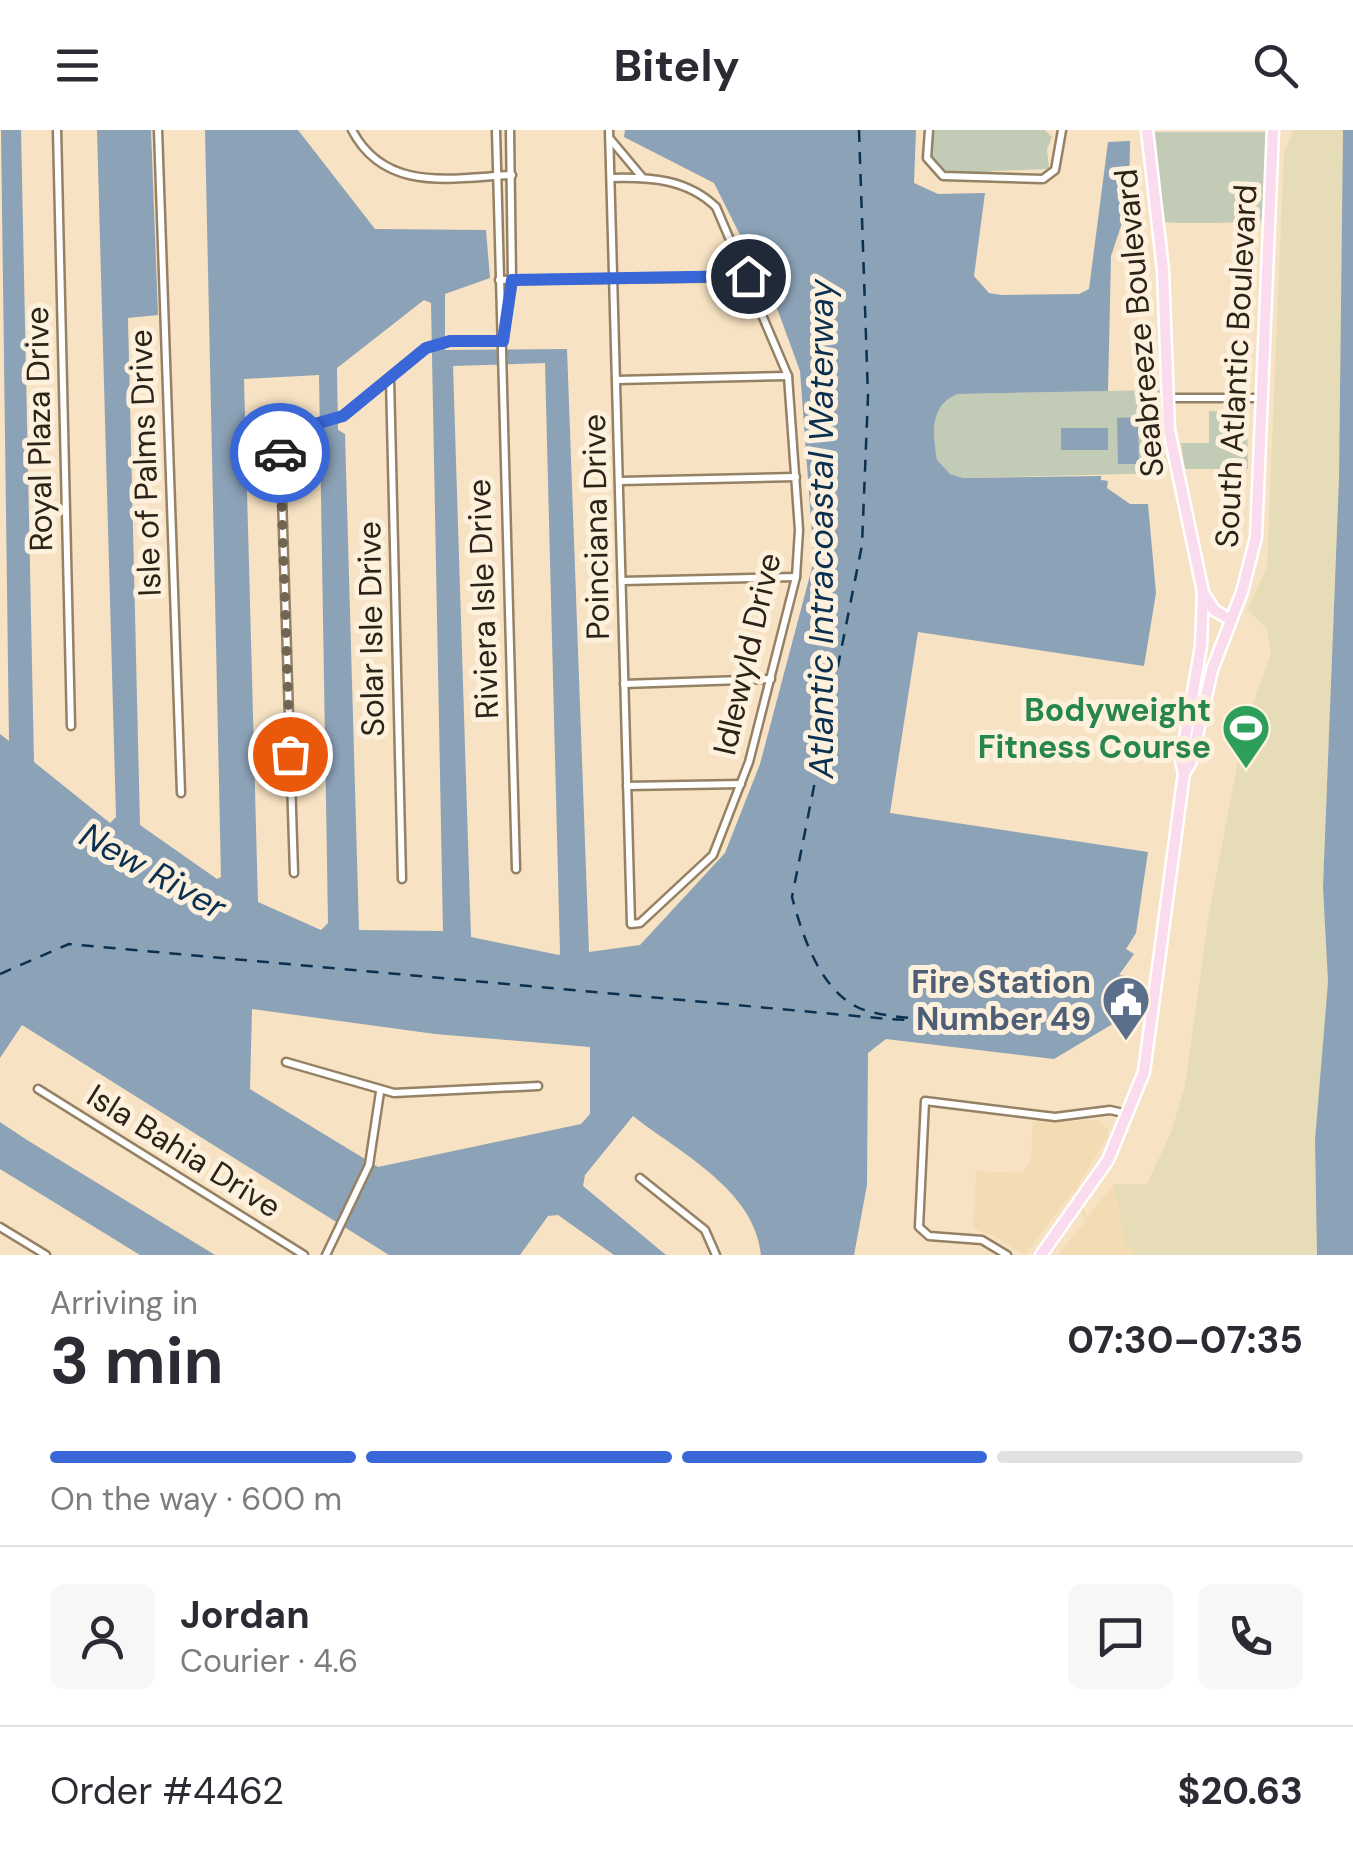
<!DOCTYPE html>
<meta charset="utf-8">
<style>
body{margin:0;font-family:"DM Sans",sans-serif;background:#f7f7f7;color:#2b2b33;height:100vh;display:flex;flex-direction:column;font-size:38px;white-space:nowrap}
*{box-sizing:border-box;margin:0}
p{font-size:32px;color:#7c7c81}
.icon{flex:none;width:55px;height:55px;fill:none;stroke:currentColor;stroke-width:2;stroke-linecap:round;stroke-linejoin:round}
.map{position:relative;height:1125px;overflow:hidden}
.panel{display:flex;flex-direction:column;background:#fff;flex:1}
.panel>*{flex:none}
.pin{position:absolute;display:grid;place-items:center;width:85px;height:85px;color:#fff;margin:-42px;border:5px solid #fff;border-radius:50%;box-shadow:0 2px 10px #0007}
.courier{position:absolute;display:grid;place-items:center;width:100px;height:100px;margin:-50px;border:8px solid #3967d7;border-radius:50%;background:#fff;color:#222;box-shadow:0 2px 12px #0007}
.overview em{font-style:normal;font-weight:700}
.overview div{display:flex;flex-direction:column-reverse}
.overview{display:flex;align-items:center;justify-content:space-between;height:170px;padding:0 50px}
h1{font-size:65px;font-weight:700;line-height:75px}
.bar{display:grid;grid-template-columns:repeat(4,1fr);gap:15px 10px;align-content:center;height:120px;padding:0 50px}
.bar i{height:12px;border-radius:8px;background:#e1e1e2}
.bar .selected{background:#3967d7}
.bar p{grid-column:span 4}
.line{display:flex;align-items:center;gap:25px;padding:0 50px;border-top:2px solid #e1e1e2}
.line div{flex:1}
.round{display:grid;place-items:center;flex:none;width:105px;height:105px;border-radius:15px;background:#f7f7f7}
header{display:flex;justify-content:space-between;align-items:center;height:130px;padding:0 50px;background:#fff;font-size:45px;font-weight:700}
.map>svg:first-child{display:block}
.built{fill:#f3dbb4}
.green{fill:#c2cbb6}
.sand{fill:#e6dcb7}
.water{fill:#8ca2b7;fill-rule:evenodd}
.lines{fill:none;stroke-linecap:round;stroke-linejoin:round}
.ferry{stroke:#0b3050;stroke-width:2.5;stroke-dasharray:12 10;stroke-linecap:butt}
.minor-casing{stroke:#958265;stroke-width:11}
.primary-casing{stroke:#fff;stroke-width:15}
.minor{stroke:#fff;stroke-width:6}
.primary{stroke:#fbdcef;stroke-width:10}
.done{stroke:#726653;stroke-width:10;stroke-dasharray:0 18}
.route{stroke:#3967d7;stroke-width:12}
.labels{text-anchor:middle;dominant-baseline:central;stroke-width:10;stroke-linejoin:round;paint-order:stroke}
.street-label{font-size:32px;fill:#2b2317;stroke:#fdf1de}
.leisure-label{font-size:32px;font-weight:bold;fill:#27864d;stroke:#fdf1de;text-anchor:end}
.service-label{font-size:32px;font-weight:bold;fill:#4e5e75;stroke:#fdf1de;text-anchor:end}
.water-label{font-size:35px;font-style:italic;fill:#0b3050;stroke:#fdf1de}
</style>
<header><svg class="icon" aria-label="menu" viewBox="0 0 24 24"><path d="M4 6h16M4 12h16M4 18h16"/></svg>Bitely<svg class="icon" aria-label="search" viewBox="0 0 24 24"><circle cx="10" cy="10" r="6"/><path d="M15 15l6 6"/></svg></header>
<div class="map">
<svg width="1353" height="1125" viewBox="0 0 1353 1125">
<rect width="100%" height="100%" fill="#f7e2c3"/>
<polygon class="built" points="1097,990 1108,999 1107,1007 1077,1057 1087,1087 1114,1054 1126,1115 1137,1125 1058,1125 1085,1092 1074,1060 1025,1125 992,1105 973,1099 976,1041 1023,1043 1031,1031 1033,992"/>
<g class="green">
<polygon points="932,0 1045,0 1052,7 1047,19 1049,39 992,41 985,46 945,44 931,28"/>
<path d="M1156,2H1265L1264,90C1258,93 1171,94 1165,92L1152,4Z"/>
<path d="M1160,260L1166,343L963,348L950,344L937,331C933,305 929,275 958,264Z"/>
<polygon points="1209,281 1247,283 1248,339 1185,339 1181,313 1209,313"/>
</g>
<polygon class="sand" points="1294,0 1343,0 1339,349 1323,757 1328,852 1315,1010 1317,1125 1137,1125 1126,1115 1114,1054 1147,1054 1171,1003 1185,956 1209,784 1244,599 1271,524 1267,498 1247,480 1267,438 1284,22"/>
<g class="water">
<path d="M1,0H21L34,632L110,693L116,687L97,0H151L158,185L128,188L140,695L217,749L221,747L205,0H298L375,99L486,100L490,148L445,164V220L567,219L589,822L640,815L725,723L760,634L814,430L800,241L778,181L714,53L624,7L625,0H916L914,53L938,64L985,63L974,146L989,163L1001,165L1079,164L1089,159L1108,12L1130,11L1129,72L1111,126L1108,261L958,264C929,275 933,305 937,330L950,344L963,348L1101,346V350L1108,351L1107,358L1130,374H1148L1156,463L1144,536L918,502L890,683L1148,722L1136,803L1126,819L1134,824L1119,845L1132,847L1126,886L1054,929L886,909L868,923L867,1055L854,1125H761C755,1060 680,1023 633,986L585,1045L583,1056L666,1125H614L558,1085L548,1086L520,1125H389L22,895L0,928V604L9,611ZM424,170L431,173L443,801L359,800L345,304L338,300L337,238ZM545,233L560,824L559,825L471,807L453,236ZM319,245L328,793L321,800L258,772L244,249ZM252,879L435,904L590,917V984L581,994L378,1037L250,959Z"/>
<polygon points="1343,0 1353,0 1353,1125 1317,1125 1315,1010 1328,852 1323,757 1339,349"/>
<polygon points="1138,287 1139,334 1118,334 1117,288"/>
<rect x="1061" y="298" width="47" height="22"/>
<polygon points="0,992 27,1010 215,1125 140,1125 0,1039"/>
</g>
<g class="lines">
<g class="ferry">
<path d="M859,0L868,266L862,415L792,767C802,804 819,858 857,877C886,892 997,893 1033,892C1053,891 1075,884 1092,898"/>
<polyline points="0,844 69,814 889,889 1089,898"/>
</g>
<g class="minor-casing">
<g id="minor">
<polyline points="57,0 71,596"/>
<polyline points="158,0 181,663"/>
<path d="M352,0C385,63 451,48 512,45"/>
<polyline points="496,0 516,739"/>
<path d="M609,0L631,794L640,793L713,725L749,632L796,447L799,400L788,246L716,77C687,49 651,47 612,48"/>
<polyline points="929,0 927,28 943,46 1043,49 1055,40 1062,0"/>
<polyline points="611,10 642,47"/>
<polyline points="499,150 748,147"/>
<polyline points="504,196 512,150 510,0"/>
<polyline points="390,249 402,749"/>
<polyline points="617,250 788,246"/>
<polyline points="1169,268 1261,268"/>
<polyline points="620,351 796,347"/>
<polyline points="622,451 796,447"/>
<polyline points="624,554 771,549"/>
<polyline points="627,656 741,654"/>
<polyline points="294,743 280,304 343,286 426,218 450,211 503,211"/>
<polyline points="286,932 394,963 538,956"/>
<polyline points="38,959 304,1125"/>
<polyline points="640,1048 705,1100 716,1125"/>
<polyline points="0,1097 46,1125"/>
<polyline points="326,1125 369,1035 380,962"/>
<polyline points="1007,1125 982,1110 929,1106 919,1097 925,971 1055,987 1110,980 1128,984"/>
</g>
</g>
<g class="primary-casing">
<g id="primary">
<polyline points="1204,464 1214,480 1231,490"/>
<polyline points="1184,643 1191,632 1212,540 1242,462 1256,407 1273,0"/>
<polyline points="1041,1125 1108,1030 1144,942 1184,643 1181,631 1201,516 1203,462 1169,300 1163,140 1147,0"/>
</g>
</g>
<use href="#minor" class="minor"/>
<use href="#primary" class="primary"/>
</g>
<g class="lines">
<polyline class="done" points="280,323 290,624"/>
<polyline class="route" points="280,323 280,304 343,286 426,218 450,211 503,211 512,150 748,146"/>
</g>
<defs>
<g id="stadium-pin" transform="scale(2.5)"><path d="M0 17L-7.5 6A9.5 9.5 0 1 1 7.5 6Z" fill="#2e9e5b" stroke="#fdf1de"/><path d="M0-5a6.5 5 0 1 0 0 10a6.5 5 0 1 0 0-10ZM-3.5-1.8h7v3.6h-7Z" fill="#fff"/></g>
<g id="civic-pin" transform="scale(2.5)"><path d="M0 17L-7.5 6A9.5 9.5 0 1 1 7.5 6Z" fill="#5c6f8a" stroke="#fdf1de"/><path d="M-.6-6.5H3V-4.5H.6V-3L4-1V1h2V6H-6V1h2V-1L-.6-3ZM-1.2 2.5V6h2.4V2.5Z" fill="#fff"/></g>
</defs>
<g fill-rule="evenodd">
<use href="#stadium-pin" x="1246" y="598"/>
<use href="#civic-pin" x="1126" y="870"/>
</g>
<g class="labels">
<g class="street-label">
<text transform="translate(1139 193) rotate(-95)">Seabreeze Boulevard</text>
<text transform="translate(1236 236) rotate(-87)">South Atlantic Boulevard</text>
<text transform="translate(39 299) rotate(-91)">Royal Plaza Drive</text>
<text transform="translate(145 333) rotate(-92)">Isle of Palms Drive</text>
<text transform="translate(596 397) rotate(-91)">Poinciana Drive</text>
<text transform="translate(483 469) rotate(-92)">Riviera Isle Drive</text>
<text transform="translate(371 499) rotate(-91)">Solar Isle Drive</text>
<text transform="translate(747 524) rotate(-77)">Idlewyld Drive</text>
<text transform="translate(184 1021) rotate(32)">Isla Bahia Drive</text>
</g>
<g class="leisure-label">
<text x="1211" y="580">Bodyweight<tspan x="1211" dy="37">Fitness Course</tspan></text>
</g>
<g class="service-label">
<text x="1091" y="852">Fire Station<tspan x="1091" dy="37">Number 49</tspan></text>
</g>
<g class="water-label">
<text transform="translate(821 399) rotate(-90)">Atlantic Intracoastal Waterway</text>
<text transform="translate(153 741) rotate(29)">New River</text>
</g>
</g>
</svg>
<div class="pin" style="left:290px;top:624px;background:#ea580c"><svg class="icon" aria-label="bag" viewBox="0 0 24 24"><path d="M5 8h14l-1 12H6zM9 8a3 3 0 0 1 6 0"/></svg></div>
<div class="pin" style="left:748px;top:146px;background:#1f2937"><svg class="icon" aria-label="home" viewBox="0 0 24 24"><path d="M3 11l9-7 9 7M6 9v11h12V9"/></svg></div>
<div class="courier" style="left:280px;top:323px"><svg class="icon" aria-label="car" viewBox="0 0 24 24"><path d="M5 17H2v-5l4-1 3-4h7l3 4 3 1v5h-3M9 17h6M6 11h13"/><circle cx="7" cy="17" r="2"/><circle cx="17" cy="17" r="2"/></svg></div>
</div>
<section class="panel">
<div class="overview"><div><h1>3 min</h1><p>Arriving in</p></div><em>07:30–07:35</em></div>
<div class="bar"><i class="selected"></i><i class="selected"></i><i class="selected"></i><i></i><p>On the way · 600 m</p></div>
<div class="line" style="height:180px"><a class="round"><svg class="icon" aria-label="person" viewBox="0 0 24 24"><circle cx="12" cy="8" r="4"/><path d="M4 21q1-7 8-7t8 7"/></svg></a><div><b>Jordan</b><p>Courier · 4.6</p></div><a class="round"><svg class="icon" aria-label="chat" viewBox="0 0 24 24"><path d="M4 5h16v11H9l-5 4z"/></svg></a><a class="round"><svg class="icon" aria-label="phone" viewBox="0 0 24 24"><path d="M5 4h4l2 5-3 2q2 4 5 5l2-3 5 2v4C11 20 4 13 5 4z"/></svg></a></div>
<div class="line" style="height:130px"><div>Order #4462</div><b>$20.63</b></div>
</section>
